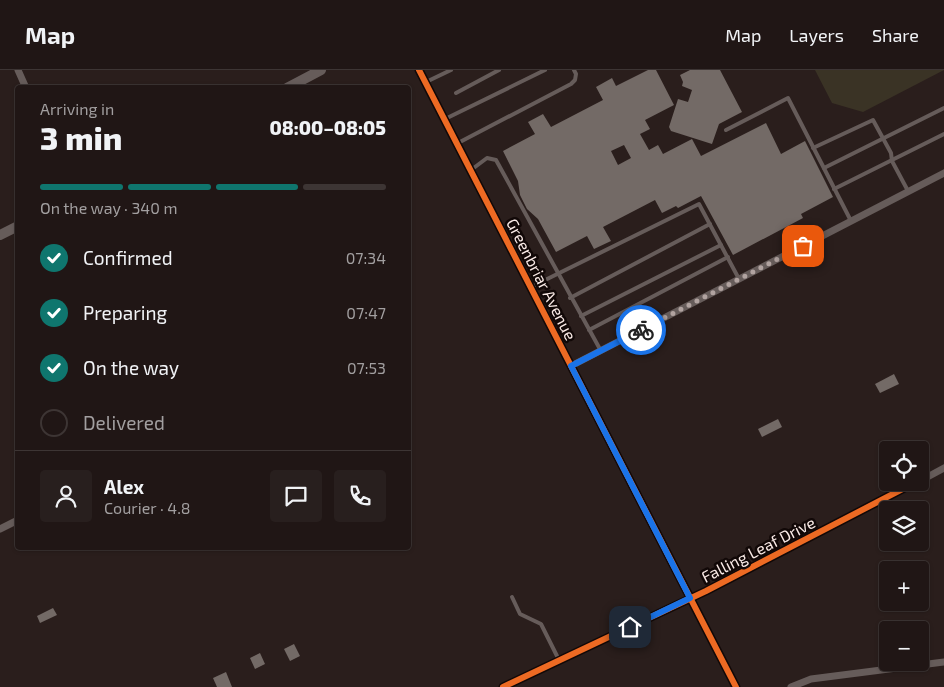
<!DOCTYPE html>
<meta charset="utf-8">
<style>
body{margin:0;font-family:"Exo 2",sans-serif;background:#281f1e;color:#f1f3f6;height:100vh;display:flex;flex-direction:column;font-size:19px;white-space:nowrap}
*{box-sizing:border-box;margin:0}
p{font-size:16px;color:#a29fa0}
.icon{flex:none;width:28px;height:28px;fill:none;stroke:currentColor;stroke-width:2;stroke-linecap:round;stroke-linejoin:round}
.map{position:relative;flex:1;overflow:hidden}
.drawer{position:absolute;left:15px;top:15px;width:396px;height:465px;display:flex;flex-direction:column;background:#201615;border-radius:5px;box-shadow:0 1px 4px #0004,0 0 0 1px #3d3534}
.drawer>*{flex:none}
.tools{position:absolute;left:879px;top:371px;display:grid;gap:10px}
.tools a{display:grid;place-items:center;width:50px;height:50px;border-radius:5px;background:#201615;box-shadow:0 1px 4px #0004,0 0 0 1px #3d3534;font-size:25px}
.pin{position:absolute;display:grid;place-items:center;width:42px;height:42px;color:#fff;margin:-21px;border-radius:10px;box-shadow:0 2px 8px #0006}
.courier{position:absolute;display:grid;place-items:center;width:50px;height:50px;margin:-25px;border:4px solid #1a73e8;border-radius:50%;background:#fff;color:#222;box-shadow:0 1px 6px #0007}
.headline em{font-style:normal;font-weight:800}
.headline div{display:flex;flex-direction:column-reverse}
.headline{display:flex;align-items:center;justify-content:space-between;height:85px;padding:0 25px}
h1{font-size:32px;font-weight:800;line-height:38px}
.bar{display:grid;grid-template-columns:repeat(4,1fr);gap:8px 5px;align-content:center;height:60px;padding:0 25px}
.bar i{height:6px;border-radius:4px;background:#3d3534}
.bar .current{background:#0f766e}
.bar p{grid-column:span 4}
.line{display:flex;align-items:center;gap:12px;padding:0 25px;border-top:1px solid #3d3534}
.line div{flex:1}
.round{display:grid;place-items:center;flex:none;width:52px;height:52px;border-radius:5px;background:#281f1e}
ol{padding:0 25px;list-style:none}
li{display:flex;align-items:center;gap:15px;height:55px}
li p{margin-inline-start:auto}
li .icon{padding:5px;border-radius:50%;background:#0f766e;color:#fff;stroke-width:4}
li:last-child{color:#a29fa0}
li i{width:28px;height:28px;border:2px solid #3d3534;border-radius:50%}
header{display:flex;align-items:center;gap:30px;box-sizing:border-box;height:70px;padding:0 25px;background:#201615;border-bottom:1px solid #3d3534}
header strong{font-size:24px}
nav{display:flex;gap:28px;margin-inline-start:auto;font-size:18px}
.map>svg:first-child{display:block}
.green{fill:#3a3325}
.building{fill:#736a66;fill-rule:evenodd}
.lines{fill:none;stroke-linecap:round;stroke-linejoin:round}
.lane{stroke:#665c5a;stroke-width:4}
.street{stroke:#665c5a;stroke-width:7}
.secondary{stroke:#665c5a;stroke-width:10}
.cycleway-casing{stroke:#110807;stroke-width:9}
.cycleway{stroke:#ed6a23;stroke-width:6}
.done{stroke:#b1a3a0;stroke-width:5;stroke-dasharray:0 9}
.route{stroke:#1a73e8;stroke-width:6}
.labels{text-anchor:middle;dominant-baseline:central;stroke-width:5;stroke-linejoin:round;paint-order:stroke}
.street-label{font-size:16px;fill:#faebe7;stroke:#110807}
</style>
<header>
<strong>Map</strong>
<nav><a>Map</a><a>Layers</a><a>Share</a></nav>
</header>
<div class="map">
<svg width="944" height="617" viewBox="0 0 944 617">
<rect width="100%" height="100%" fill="#2a1e1c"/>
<polygon class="green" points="815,0 944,0 863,42 832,33"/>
<g class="building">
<path d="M648,0H656L674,35L645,50L650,59L640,64L649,80L658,75L663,84L692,69L701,86L766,53L781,84L805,71L833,127L801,144L803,148L733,185L701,126L678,138L676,136L662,143L655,130L603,157L611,171L594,179L587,166L556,182L538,149L527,139L520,125L518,111L503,81L535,64L528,52L543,44L551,57L603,30L596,17L612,8L616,16ZM624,75L631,88L618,95L611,81Z"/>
<polygon points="690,0 720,0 742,42 719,54 712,74 671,61 669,57 678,29 688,32 692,20 682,16 683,12 680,5"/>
<polygon points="894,304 899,314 880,323 875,314"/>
<polygon points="778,349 782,357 762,367 758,359"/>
<polygon points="53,538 57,545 40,553 37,546"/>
<polygon points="294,574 300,586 290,591 284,579"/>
<polygon points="260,583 265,594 255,599 250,588"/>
<polygon points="226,602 232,617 217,617 213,608"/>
</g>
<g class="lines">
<g class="lane">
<polyline points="426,12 451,0"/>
<polyline points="456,23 499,0"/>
<polyline points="445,49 545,0"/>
<polyline points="726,60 788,28 851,151"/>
<polyline points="458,73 571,14 575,10 576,4 574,0"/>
<polyline points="813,78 873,50 891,83 892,91 908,121"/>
<polyline points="824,98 944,38"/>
<polyline points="471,100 487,88 496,90 601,281"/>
<polyline points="834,119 944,64"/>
<polyline points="531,217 699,134 739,209"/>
<polyline points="570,228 710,154"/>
<polyline points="581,246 721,175"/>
<polyline points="589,260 728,187"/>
<polyline points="512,527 520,544 541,554 559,590"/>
</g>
<g class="street">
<polyline points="18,0 26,18"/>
<polyline points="419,0 736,617"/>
<polyline points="571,296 944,103"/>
<polyline points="920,411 944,398"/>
<polyline points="0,459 18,450"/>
<polyline points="503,617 706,521 916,412"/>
<polyline points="791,617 811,609 944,592"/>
</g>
<g class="secondary">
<polyline points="287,18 321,0"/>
<polyline points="0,165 18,156"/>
</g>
<g class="cycleway-casing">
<g id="cycleway">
<polyline points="419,0 736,617"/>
<polyline points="503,617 706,521 916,412"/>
</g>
</g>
<use href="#cycleway" class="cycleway"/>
</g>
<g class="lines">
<polyline class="done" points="641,260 803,176"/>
<polyline class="route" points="630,557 690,528 571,296 641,260"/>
</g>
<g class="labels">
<g class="street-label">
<text transform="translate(542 209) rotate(63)">Greenbriar Avenue</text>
<text transform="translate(758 479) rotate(-27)">Falling Leaf Drive</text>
</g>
</g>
</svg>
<div class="tools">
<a><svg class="icon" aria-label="locate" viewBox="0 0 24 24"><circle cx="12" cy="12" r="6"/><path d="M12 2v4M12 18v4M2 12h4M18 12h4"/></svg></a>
<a><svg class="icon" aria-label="layers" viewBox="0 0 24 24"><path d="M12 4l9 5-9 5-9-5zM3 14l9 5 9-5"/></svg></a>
<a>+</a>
<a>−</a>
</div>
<div class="pin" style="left:803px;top:176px;background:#ea580c"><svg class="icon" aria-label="bag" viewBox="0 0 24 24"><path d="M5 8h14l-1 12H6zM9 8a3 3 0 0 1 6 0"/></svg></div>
<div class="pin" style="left:630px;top:557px;background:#1f2937"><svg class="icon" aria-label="home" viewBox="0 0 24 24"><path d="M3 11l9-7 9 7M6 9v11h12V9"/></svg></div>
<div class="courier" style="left:641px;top:260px"><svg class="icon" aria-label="bike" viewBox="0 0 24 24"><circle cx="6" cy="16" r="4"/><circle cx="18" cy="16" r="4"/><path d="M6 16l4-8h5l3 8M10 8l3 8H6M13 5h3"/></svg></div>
<section class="drawer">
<div class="headline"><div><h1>3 min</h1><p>Arriving in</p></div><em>08:00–08:05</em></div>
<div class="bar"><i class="current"></i><i class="current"></i><i class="current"></i><i></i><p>On the way · 340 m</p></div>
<ol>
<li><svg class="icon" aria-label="check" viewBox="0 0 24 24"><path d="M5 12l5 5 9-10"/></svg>Confirmed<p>07:34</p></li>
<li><svg class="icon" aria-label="check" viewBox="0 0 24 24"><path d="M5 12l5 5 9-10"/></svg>Preparing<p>07:47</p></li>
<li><svg class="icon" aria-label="check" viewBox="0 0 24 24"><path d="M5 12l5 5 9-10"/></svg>On the way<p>07:53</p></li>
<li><i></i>Delivered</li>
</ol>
<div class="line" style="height:90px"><a class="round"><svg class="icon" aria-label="person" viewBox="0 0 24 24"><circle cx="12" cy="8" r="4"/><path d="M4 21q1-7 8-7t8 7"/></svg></a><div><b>Alex</b><p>Courier · 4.8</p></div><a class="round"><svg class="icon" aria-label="chat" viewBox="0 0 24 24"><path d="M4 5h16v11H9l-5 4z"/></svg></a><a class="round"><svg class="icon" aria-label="phone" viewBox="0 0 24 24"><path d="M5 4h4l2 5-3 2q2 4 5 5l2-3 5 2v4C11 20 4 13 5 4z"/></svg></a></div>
</section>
</div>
